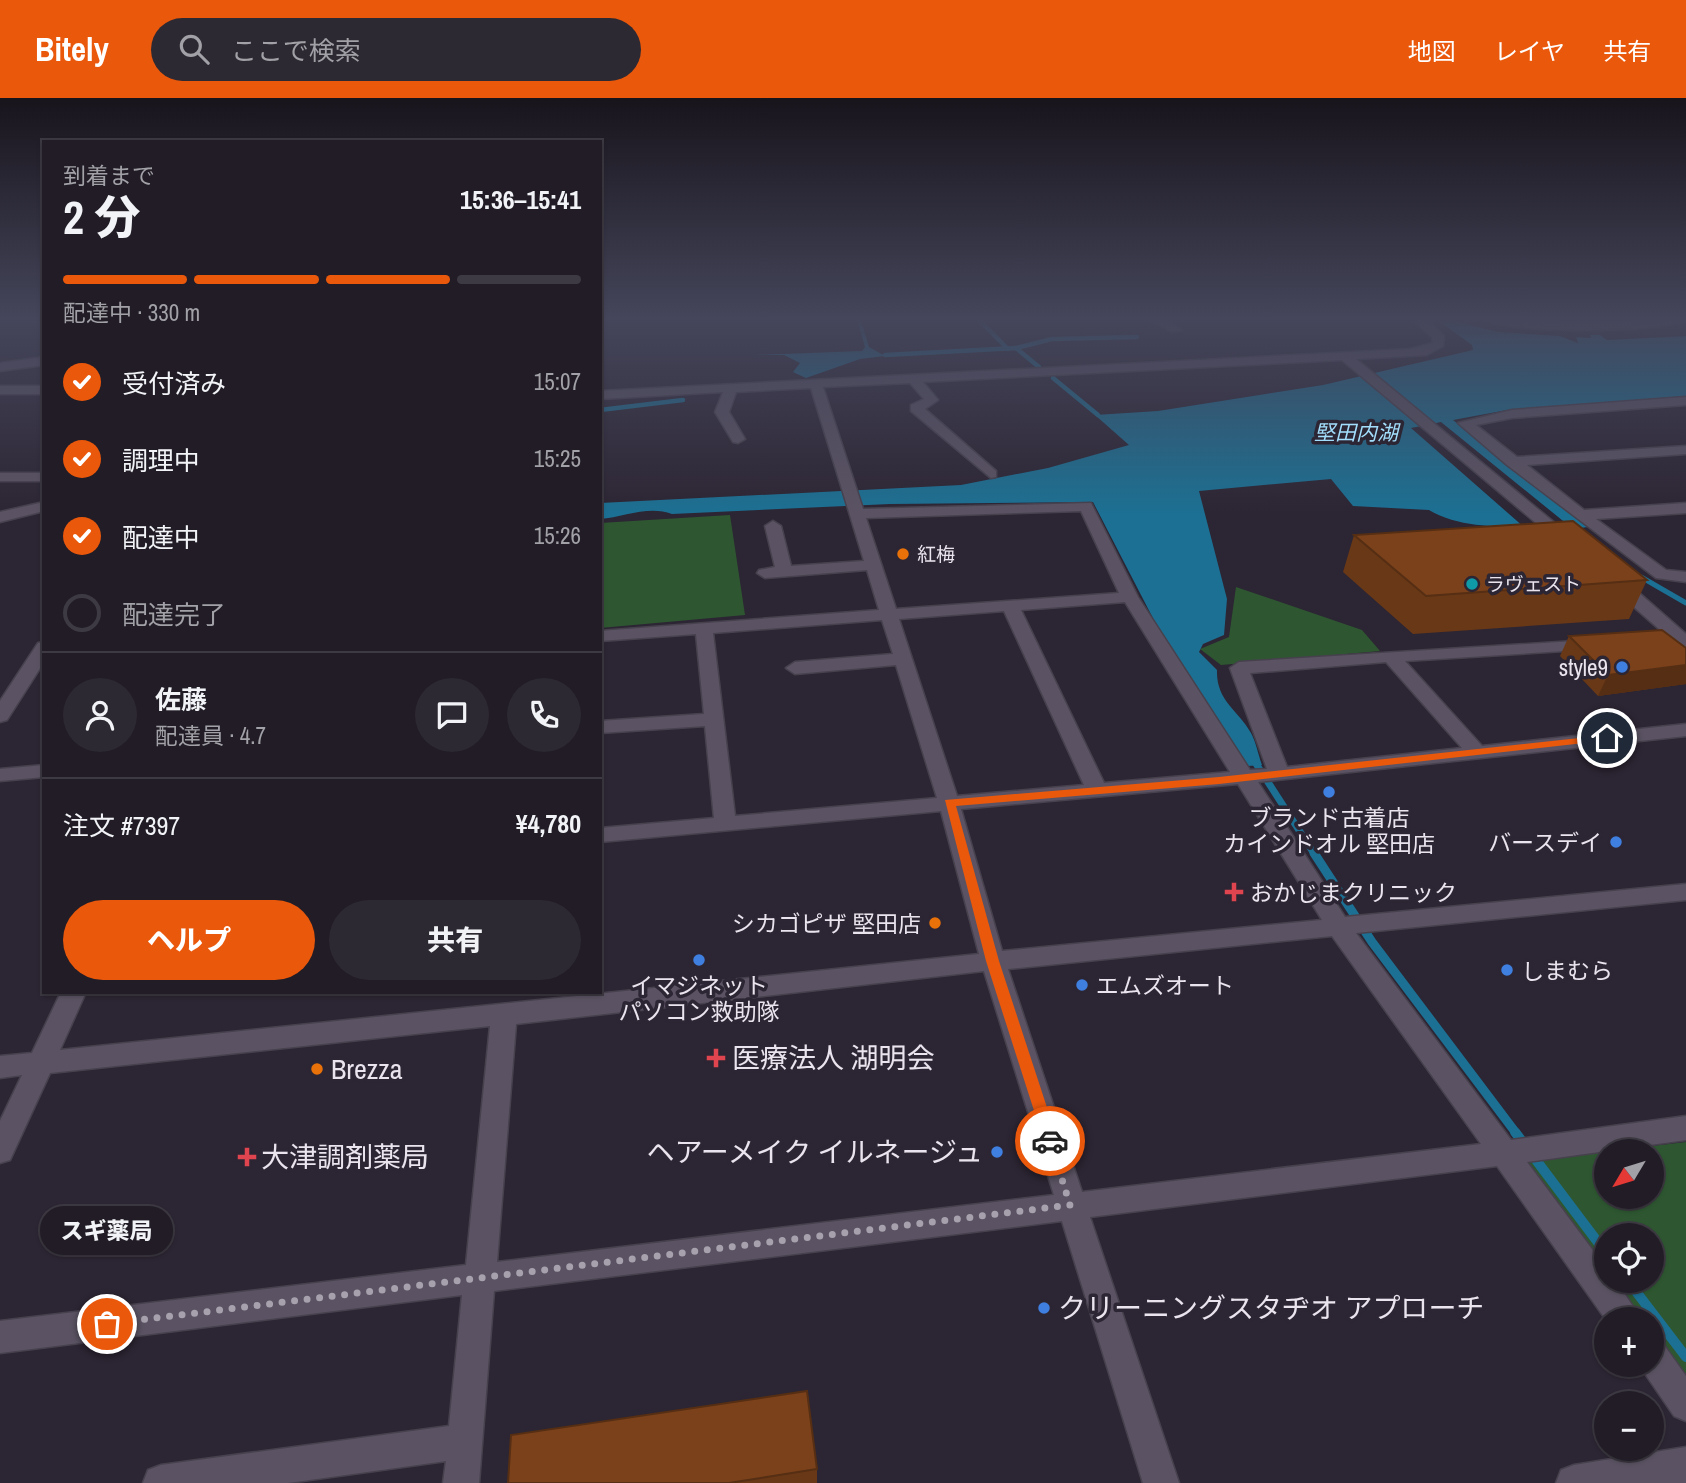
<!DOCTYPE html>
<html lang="ja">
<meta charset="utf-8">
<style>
body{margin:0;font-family:"Archivo Narrow","Noto Sans JP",sans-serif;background:#2d2932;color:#f1f3f6;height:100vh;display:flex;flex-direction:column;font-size:26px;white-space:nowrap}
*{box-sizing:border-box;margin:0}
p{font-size:23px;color:#a2a1a7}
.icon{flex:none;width:38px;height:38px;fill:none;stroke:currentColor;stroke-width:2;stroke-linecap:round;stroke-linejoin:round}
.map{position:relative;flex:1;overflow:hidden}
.details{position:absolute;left:42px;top:42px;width:560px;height:854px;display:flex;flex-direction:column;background:#211c26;border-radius:0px;box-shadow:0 2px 5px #0004,0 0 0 2px #3e3a43}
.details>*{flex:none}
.needle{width:46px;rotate:232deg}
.buttons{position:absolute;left:1594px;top:1041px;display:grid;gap:14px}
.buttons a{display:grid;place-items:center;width:70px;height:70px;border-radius:50%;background:#211c26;box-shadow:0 2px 5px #0004,0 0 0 2px #3e3a43;font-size:35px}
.pin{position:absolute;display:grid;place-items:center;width:60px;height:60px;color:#fff;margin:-30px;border:4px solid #fff;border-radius:50%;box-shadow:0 2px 7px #0007}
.courier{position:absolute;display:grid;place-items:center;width:70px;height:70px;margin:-35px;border:5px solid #ea580c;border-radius:50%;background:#fff;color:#222;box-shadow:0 2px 9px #0007}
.bubble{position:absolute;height:49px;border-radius:24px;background:#211c26;box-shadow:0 2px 5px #0004,0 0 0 2px #3e3a43;font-size:23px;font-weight:800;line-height:49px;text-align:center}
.head em{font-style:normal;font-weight:800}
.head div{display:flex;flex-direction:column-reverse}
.head{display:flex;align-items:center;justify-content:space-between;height:119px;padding:0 21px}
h1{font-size:46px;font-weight:800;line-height:52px}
.bar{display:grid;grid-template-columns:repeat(4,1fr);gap:10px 7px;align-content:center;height:84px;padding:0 21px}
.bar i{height:9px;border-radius:5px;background:#3e3a43}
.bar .current{background:#ea580c}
.bar p{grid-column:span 4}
.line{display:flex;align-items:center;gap:18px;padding:0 21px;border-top:2px solid #3e3a43}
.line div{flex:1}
.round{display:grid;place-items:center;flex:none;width:74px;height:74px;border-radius:37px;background:#2d2932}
ol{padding:0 21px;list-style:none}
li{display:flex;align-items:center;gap:21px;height:77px}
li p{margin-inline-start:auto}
li .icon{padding:7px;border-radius:50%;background:#ea580c;color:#fff;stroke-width:4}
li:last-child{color:#a2a1a7}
li i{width:38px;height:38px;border:4px solid #3e3a43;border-radius:50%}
.button{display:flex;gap:14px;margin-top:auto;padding:14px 21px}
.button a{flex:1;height:80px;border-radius:42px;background:#ea580c;color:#fff;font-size:28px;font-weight:800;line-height:80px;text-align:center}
.button a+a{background:#2d2932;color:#f1f3f6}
header{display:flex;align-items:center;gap:42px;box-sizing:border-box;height:98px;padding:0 35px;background:#ea580c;color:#fff}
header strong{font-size:33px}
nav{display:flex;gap:38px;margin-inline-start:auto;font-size:24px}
.search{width:490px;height:63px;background:#2d2932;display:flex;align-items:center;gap:18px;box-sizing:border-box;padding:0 24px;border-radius:38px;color:#a2a1a7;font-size:26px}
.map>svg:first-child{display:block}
.green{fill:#2e5731;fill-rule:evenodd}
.water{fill:#1c7093}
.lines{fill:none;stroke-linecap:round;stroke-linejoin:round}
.stream-far4{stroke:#1c7093;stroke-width:4.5}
.stream-far3{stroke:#1c7093;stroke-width:5}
.stream-far2{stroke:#1c7093;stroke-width:7}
.stream-far1{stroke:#1c7093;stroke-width:9}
.stream{stroke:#1c7093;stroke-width:10}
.minor-casing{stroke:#47414e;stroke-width:3}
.minor{fill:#5b5363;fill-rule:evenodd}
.wall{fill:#693817}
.shaded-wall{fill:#552e13}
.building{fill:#7a411b;stroke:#552e13;stroke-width:2}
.route{fill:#ea580c}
.done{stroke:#a7a1ad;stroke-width:7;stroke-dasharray:0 12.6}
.food-dot{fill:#e8710a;stroke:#2c2533;stroke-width:2.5}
.culture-dot{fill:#0f9aa8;stroke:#2c2533;stroke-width:2.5}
.shop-dot{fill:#3f7fe0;stroke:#2c2533;stroke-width:2.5}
.health-dot{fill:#e0444e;stroke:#2c2533;stroke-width:2.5}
.labels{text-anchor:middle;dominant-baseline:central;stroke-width:7;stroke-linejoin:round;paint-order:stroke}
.far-poi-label{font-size:19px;fill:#e9e4ee;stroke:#2c2533;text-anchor:start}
.far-water-label{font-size:21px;font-style:italic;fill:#a2ddfc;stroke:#2c2533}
.poi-label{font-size:23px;fill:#e9e4ee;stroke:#2c2533;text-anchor:end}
.near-poi-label{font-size:28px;fill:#e9e4ee;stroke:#2c2533;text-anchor:start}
</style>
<header>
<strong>Bitely</strong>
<div class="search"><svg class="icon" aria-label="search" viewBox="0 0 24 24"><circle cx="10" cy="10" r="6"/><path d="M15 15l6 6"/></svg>ここで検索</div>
<nav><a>地図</a><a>レイヤ</a><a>共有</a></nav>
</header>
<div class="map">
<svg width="1686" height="1385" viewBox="0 0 1686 1385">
<rect width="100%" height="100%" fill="#2c2533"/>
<g class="green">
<polygon points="730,417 745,517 600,530 600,425"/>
<polygon points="1236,489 1362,532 1380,553 1221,567 1200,551 1229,539"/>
<path d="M1686,1044V1289L1652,1241V1222L1638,1221L1611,1183H1652V1138H1606V1177L1525,1063ZM1606,1054H1652V1099H1606Z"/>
</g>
<g class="water">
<polygon points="857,222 861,222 869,249 885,258 860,261 806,280 793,274 800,265 784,257 753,257 862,253 865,249"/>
<path d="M1451,222L1498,234L1560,238L1578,245L1576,239L1591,240L1590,237H1600L1607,242L1686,238V298L1507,312L1453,322L1588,429L1573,431L1441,324L1411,330L1525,430C1494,428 1457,429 1429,412L1353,408L1331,381L1199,393L1227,501L1224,537L1203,546L1199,554L1217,572C1216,603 1238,612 1251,635C1256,644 1258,656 1262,667L1248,668L1157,528L1093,404L890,406L672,416C649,407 624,419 600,421V405L961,387L1048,370L1129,347L1095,317L1158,313L1323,287L1473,252L1472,247L1440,224Z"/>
</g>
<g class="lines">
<g class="stream-far4">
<polyline points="979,222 1008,251"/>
<polyline points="1016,250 1052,241 1137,239"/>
<polyline points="885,257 1016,250 1039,269"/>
<polyline points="1053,280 1098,317"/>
<polyline points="600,312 683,302"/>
</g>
<polyline class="stream-far3" points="1641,479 1686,505"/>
<polyline class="stream-far2" points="1253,661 1315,757"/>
<polyline class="stream-far1" points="1314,755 1372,844 1516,1035"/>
<g class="stream">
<polyline points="1515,1034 1606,1155"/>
<polyline points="1628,1183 1686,1259"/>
</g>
<g class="minor-casing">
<g id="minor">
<polygon points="1151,222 1165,222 1182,232 1172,234"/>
<path d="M1418,222H1428L1444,238L1443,248L1427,257L1356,261L1573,440V446H1561L1342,262L923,284L938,302L925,311L996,373V379L991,380L911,313V307L924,301L910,285L823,289L863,411L1091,405L1138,499L1250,672L1267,671L1230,570L1239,564L1591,542L1597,543L1600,547L1597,551L1405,563L1482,648L1686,626V638L1258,684L1345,819L1686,786V802L1356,835L1511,1042L1686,1018V1042L1527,1064L1606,1170V1183H1616L1642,1222H1606L1497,1068L1090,1119L1179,1385H1143L1062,1123L494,1193L479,1385H443L446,1363L288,1385H143L148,1372L161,1367L449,1328L462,1197L0,1255V1223L466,1167L490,928L50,975L10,1062L0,1065V1023L22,977L0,980V958L32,955L61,894H86L60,952L979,856L941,713L600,744V730L714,720L705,628L600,635V623L704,616L696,536L600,543V533L879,512L867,472L765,480L757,475L759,472L775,469L765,428L773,423L781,428L791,468L864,463L811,290L736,294L729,314L745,341L738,345L733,344L715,314L723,294L600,301V293L1410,251L1433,245L1432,239L1416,225ZM1081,413L1119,495L896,511L866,420ZM1125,504L1230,674L1104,685L1021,512ZM1004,513L1084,687L957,698L899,521ZM882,522L893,556L795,564L786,570L795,576L896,567L937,700L735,718L713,535ZM1386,564L1462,650L1287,669L1250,575ZM1238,686L1322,822L1002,853L961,711ZM1332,838L1481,1046L1082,1094L1008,871ZM984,873L1054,1097L497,1164L516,926Z"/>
<path d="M1487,222L1587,225L1686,222C1667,235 1506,236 1487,222Z"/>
<polygon points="44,259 44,267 0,273 0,265"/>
<rect x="0" y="288" width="44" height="8"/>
<polygon points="1686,299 1686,307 1512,320 1476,327 1517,359 1686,348 1686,356 1527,367 1584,412 1686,405 1686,415 1596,421 1666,472 1686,474 1686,484 1656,480 1507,367 1458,325 1512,312"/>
<rect x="0" y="375" width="44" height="8"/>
<polygon points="44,404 44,413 0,424 0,414"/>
<polygon points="1616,479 1622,480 1686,536 1686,550 1642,548 1639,544 1642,540 1667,538 1610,488 1608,484"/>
<polygon points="44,544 44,564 7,622 0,624 0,603 38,545"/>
<polygon points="44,667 44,679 0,683 0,671"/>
<polygon points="1652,1242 1664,1247 1686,1278 1686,1323 1674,1318 1639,1267 1652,1267"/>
<polygon points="1686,1349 1686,1385 1556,1385 1561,1372 1574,1367"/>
</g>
</g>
<use href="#minor" class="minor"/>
</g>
<g class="wall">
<polygon points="1354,437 1647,482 1629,521 1413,536 1343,474"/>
<polygon points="1569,538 1686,550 1686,586 1598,598 1560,558"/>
<polygon points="817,1371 817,1385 508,1385"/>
</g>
<polygon class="shaded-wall" points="1686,567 1686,586 1598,598 1608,577"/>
<g class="building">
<polygon points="1573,423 1647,482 1426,498 1354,437"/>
<polygon points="1662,532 1686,550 1686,567 1608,577 1569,538"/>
<polygon points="807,1293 817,1371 729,1385 508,1385 511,1337"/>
</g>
<linearGradient id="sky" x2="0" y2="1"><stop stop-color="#18141c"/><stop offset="0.53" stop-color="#45465b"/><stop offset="1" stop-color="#45465b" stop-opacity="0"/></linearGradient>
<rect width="1686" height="416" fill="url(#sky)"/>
<polygon class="route" points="1607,637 1611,638 1611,642 1219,686 956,708 999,863 1058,1043 1050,1049 1045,1047 986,863 945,702 1219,679"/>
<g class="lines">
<polyline class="done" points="107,1226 1070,1107 1050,1043"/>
</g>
<g class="food-dot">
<circle cx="903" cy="456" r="7"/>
<circle cx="935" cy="825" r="7"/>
<circle cx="317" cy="971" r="7"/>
</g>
<circle class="culture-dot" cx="1472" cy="486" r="7"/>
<g class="shop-dot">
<circle cx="1622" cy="569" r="7"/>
<circle cx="1329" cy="694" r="7"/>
<circle cx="1616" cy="744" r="7"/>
<circle cx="699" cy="862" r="7"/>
<circle cx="1507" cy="872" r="7"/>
<circle cx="1082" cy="887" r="7"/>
<circle cx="997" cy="1054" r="7"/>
<circle cx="1044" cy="1210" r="7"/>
</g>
<g class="health-dot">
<path d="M1230.5 783.5h7v7h7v7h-7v7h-7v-7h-7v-7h7z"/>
<path d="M712.5 949.5h7v7h7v7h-7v7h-7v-7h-7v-7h7z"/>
<path d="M243.5 1048.5h7v7h7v7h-7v7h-7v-7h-7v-7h7z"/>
</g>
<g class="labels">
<g class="far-poi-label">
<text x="917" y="456">紅梅</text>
<text x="1486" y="486">ラヴェスト</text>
</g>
<g class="far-water-label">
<text x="1356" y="334">堅田内湖</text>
</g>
<g class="poi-label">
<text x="1608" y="569">style9</text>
<text x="1329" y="719" text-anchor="middle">ブランド古着店<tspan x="1329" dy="26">カインドオル 堅田店</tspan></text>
<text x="1602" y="744">バースデイ</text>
<text x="1250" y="794" text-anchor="start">おかじまクリニック</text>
<text x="921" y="825">シカゴピザ 堅田店</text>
<text x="1521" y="872" text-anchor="start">しまむら</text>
<text x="699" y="887" text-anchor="middle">イマジネット<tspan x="699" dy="26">パソコン救助隊</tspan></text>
<text x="1096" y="887" text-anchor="start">エムズオート</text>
</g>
<g class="near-poi-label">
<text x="732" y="960">医療法人 湖明会</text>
<text x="331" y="971">Brezza</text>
<text x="983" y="1054" text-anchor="end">ヘアーメイク イルネージュ</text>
<text x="261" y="1059">大津調剤薬局</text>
<text x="1058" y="1210">クリーニングスタヂオ アプローチ</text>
</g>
</g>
</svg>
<div class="buttons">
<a><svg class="needle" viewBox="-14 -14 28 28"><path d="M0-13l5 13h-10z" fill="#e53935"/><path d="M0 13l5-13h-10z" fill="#a2a1a7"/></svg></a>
<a><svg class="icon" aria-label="locate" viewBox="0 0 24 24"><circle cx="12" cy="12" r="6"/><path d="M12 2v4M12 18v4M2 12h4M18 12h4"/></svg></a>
<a>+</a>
<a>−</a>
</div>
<div class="pin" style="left:107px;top:1226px;background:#ea580c"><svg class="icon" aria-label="bag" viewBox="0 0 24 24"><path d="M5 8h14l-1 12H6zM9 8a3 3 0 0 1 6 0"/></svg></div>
<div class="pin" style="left:1607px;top:640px;background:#1f2937"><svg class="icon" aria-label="home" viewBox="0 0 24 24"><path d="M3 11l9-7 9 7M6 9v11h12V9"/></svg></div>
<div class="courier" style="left:1050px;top:1043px"><svg class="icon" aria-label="car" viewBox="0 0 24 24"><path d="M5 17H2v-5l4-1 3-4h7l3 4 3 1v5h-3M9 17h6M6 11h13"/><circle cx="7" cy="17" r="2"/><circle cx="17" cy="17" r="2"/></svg></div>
<div class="bubble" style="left:40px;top:1108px;width:133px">スギ薬局</div>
<section class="details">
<div class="head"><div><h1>2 分</h1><p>到着まで</p></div><em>15:36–15:41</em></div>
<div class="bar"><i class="current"></i><i class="current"></i><i class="current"></i><i></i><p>配達中 · 330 m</p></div>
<ol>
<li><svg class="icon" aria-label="check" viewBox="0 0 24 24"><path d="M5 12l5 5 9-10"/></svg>受付済み<p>15:07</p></li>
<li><svg class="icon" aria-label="check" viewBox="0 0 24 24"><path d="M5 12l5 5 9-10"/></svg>調理中<p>15:25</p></li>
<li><svg class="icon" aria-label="check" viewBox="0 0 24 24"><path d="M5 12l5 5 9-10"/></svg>配達中<p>15:26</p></li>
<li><i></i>配達完了</li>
</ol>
<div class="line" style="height:126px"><a class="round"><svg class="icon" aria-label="person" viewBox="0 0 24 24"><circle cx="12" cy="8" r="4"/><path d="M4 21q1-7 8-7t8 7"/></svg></a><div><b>佐藤</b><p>配達員 · 4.7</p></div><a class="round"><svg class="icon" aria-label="chat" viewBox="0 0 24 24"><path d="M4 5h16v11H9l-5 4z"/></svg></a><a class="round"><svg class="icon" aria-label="phone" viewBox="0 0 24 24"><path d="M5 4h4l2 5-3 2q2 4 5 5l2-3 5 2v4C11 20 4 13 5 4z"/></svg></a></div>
<div class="line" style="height:91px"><div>注文 #7397</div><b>¥4,780</b></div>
<div class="button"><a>ヘルプ</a><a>共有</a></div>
</section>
</div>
